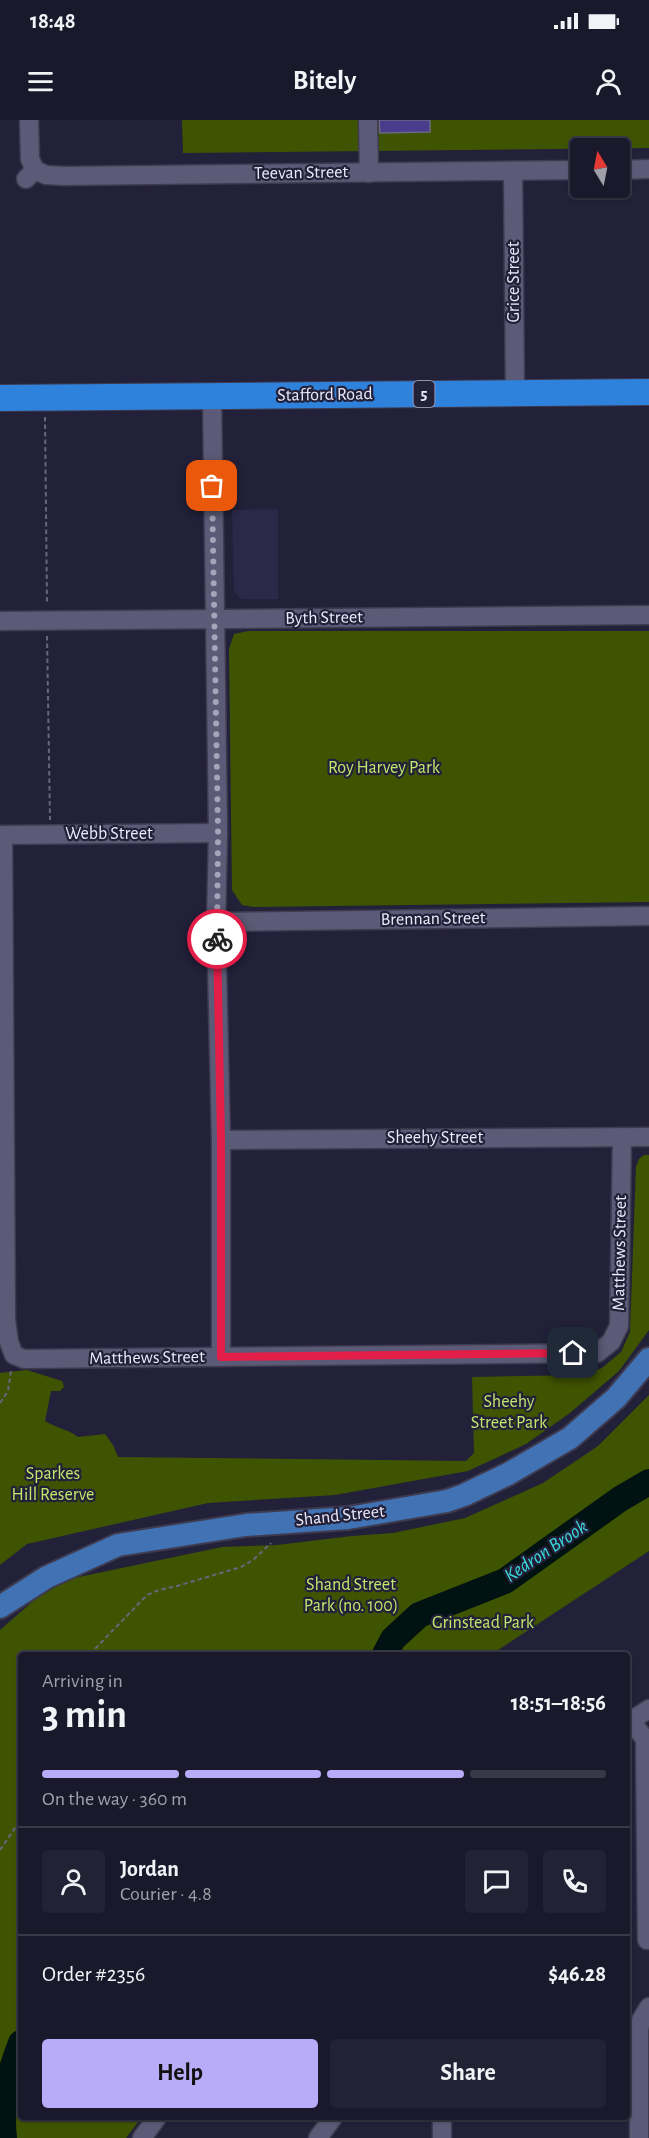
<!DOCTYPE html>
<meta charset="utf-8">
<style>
body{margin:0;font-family:"Alegreya Sans",sans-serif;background:#232234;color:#f1f3f6;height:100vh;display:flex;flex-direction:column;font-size:22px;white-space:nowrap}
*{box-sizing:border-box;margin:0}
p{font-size:20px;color:#9fa0a9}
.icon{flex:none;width:33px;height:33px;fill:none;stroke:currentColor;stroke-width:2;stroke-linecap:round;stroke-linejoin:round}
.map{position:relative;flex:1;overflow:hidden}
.sheet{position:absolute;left:18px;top:1532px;width:612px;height:468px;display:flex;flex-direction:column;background:#1a192c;border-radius:6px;box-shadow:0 2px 4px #0004,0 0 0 2px #383848}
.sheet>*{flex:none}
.needle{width:39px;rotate:350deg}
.controls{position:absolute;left:570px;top:18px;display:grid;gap:12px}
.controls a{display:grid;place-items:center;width:60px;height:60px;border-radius:6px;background:#1a192c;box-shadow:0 2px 4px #0004,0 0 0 2px #383848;font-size:30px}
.pin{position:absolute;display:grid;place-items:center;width:51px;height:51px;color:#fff;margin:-26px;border-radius:12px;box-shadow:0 3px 9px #0006}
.courier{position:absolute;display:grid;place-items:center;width:60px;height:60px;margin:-30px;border:4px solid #e11d48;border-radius:50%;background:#fff;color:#222;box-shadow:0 2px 8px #0007}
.overview em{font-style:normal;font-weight:700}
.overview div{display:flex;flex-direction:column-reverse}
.overview{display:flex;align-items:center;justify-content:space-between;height:102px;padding:0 24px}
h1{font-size:39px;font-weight:700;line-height:45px}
.bar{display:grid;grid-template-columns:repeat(4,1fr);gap:9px 6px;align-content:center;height:72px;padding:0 24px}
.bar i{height:8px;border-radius:4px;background:#383848}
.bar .selected{background:#b8abf7}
.bar p{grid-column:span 4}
.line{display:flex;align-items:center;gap:15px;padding:0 24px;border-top:2px solid #383848}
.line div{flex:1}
.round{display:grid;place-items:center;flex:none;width:63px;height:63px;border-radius:6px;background:#232234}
.button{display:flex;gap:12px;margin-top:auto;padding:12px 24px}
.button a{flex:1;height:69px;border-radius:6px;background:#b8abf7;color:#111;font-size:24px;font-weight:700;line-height:69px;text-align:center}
.button a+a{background:#232234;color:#f1f3f6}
.status{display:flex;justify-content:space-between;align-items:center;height:42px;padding:0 30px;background:#1a192c;direction:ltr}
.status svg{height:16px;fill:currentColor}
header{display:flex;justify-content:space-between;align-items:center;height:78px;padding:0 24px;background:#1a192c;font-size:27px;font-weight:700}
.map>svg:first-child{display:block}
.built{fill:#2b2848}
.green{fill:#3f5401}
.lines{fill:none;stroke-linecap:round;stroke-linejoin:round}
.river{stroke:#011212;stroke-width:26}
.building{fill:#4a3c8d;stroke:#696885;stroke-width:1.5}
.minor-casing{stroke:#3e3b50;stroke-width:21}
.major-casing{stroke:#3e3b50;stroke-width:26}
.highway-casing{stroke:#3e3b50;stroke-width:28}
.path{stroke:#68667d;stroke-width:2;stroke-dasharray:4.5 3;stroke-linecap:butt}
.minor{stroke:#5c5b77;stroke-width:18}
.major{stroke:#4072b4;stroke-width:22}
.highway{stroke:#2e82dc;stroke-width:26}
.done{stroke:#a5a4b8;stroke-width:6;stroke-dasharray:0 10.8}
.route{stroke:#e11d48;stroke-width:8}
.labels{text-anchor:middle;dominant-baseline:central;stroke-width:4.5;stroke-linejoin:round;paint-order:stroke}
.shield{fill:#23213a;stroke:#afaec2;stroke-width:1.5}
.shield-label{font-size:16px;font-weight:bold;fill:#ebeafc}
.street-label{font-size:18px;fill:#ebeafc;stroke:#23213a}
.park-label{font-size:18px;fill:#c0e86c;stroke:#23213a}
.water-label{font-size:20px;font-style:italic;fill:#39d9db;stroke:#23213a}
</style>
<div class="status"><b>18:48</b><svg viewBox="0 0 49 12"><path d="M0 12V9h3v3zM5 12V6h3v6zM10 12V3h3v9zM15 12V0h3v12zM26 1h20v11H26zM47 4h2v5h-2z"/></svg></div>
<header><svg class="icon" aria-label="menu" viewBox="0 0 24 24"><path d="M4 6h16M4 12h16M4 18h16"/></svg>Bitely<svg class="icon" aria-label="person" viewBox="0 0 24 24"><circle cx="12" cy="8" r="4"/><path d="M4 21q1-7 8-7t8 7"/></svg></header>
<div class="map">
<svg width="649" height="2018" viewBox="0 0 649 2018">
<rect width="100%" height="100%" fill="#23213a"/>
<polygon class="built" points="278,389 278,479 241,479 234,471 232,390"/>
<g class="green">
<polygon points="182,0 649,0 649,28 183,33"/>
<polygon points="248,511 649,511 649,782 254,787 242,785 232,770 229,529 234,514"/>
<path d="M644,1035H649V1210L619,1251L570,1293L526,1324L468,1351L335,1375L208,1383L27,1424L0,1445V1253L27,1250L62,1261L64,1267L60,1271H51L45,1301C56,1308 68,1309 78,1317L105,1314L113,1325L118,1337L466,1341L474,1333L472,1257L584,1255L602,1248L621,1232L630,1212L636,1047L639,1039Z"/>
<polygon points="649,1275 649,1431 492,1534 21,1534 21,1996 142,1997 126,2018 0,2018 0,1510 55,1462 222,1427 277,1425 352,1416 393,1413 465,1398 543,1363 598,1326"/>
</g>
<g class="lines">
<g class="river">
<polyline points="385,1534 393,1519 419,1495 505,1461 620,1379 649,1362"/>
<path d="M4,2018C0,1985 9,1954 21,1923"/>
</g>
</g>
<polygon class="building" points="379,0 430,0 430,12 380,13"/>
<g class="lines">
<g class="minor-casing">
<g id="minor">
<polyline points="29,0 30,39 35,50"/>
<polyline points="368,0 369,53"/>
<polyline points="620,50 649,49"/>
<polyline points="513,51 515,274"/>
<polyline points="26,59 35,50 46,55 65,56 580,50"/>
<polyline points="212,276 218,713 216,802 221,1020 221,1237"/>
<polyline points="0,501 649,495"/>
<polyline points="0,715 218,713"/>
<polyline points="3,715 6,1200 9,1222 14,1235 24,1239 597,1233 611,1222 619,1206 622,1017"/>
<polyline points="216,802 649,796"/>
<polyline points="221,1020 649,1017"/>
<polyline points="631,1601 645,1619 647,1820"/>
<polyline points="627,1603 649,1589"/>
<polyline points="442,1996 442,2018"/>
<polyline points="142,2018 158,1996"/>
<polyline points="318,2018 334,1996"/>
<polyline points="639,2018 639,1910 641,1900 649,1887"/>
</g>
</g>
<g class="major-casing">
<polyline id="major" points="0,1487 47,1457 118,1425 246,1405 348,1398 447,1381 464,1375 508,1354 570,1318 616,1278 649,1239"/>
</g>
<g class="highway-casing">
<polyline id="highway" points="0,278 649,272"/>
</g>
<g class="path">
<polyline points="45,297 47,484"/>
<polyline points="47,516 50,700"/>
<polyline points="0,1283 8,1271 11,1251"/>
<polyline points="90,1534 147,1475 159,1470 177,1466 241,1447 253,1440 271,1423"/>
<polyline points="0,1730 21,1699"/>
</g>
<use href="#minor" class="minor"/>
<use href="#major" class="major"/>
<use href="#highway" class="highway"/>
</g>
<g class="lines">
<polyline class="done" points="212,366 218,713 217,819"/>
<polyline class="route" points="217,819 221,1020 221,1237 573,1233"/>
</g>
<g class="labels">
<rect class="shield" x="413.5" y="261" width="21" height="26" rx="4.5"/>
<g class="shield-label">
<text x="424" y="274">5</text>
</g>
<g class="street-label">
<text transform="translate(301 53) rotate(-1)">Teevan Street</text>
<text transform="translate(514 162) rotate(-90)">Grice Street</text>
<text transform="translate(325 275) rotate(-1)">Stafford Road</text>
<text transform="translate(324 498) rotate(-1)">Byth Street</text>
<text x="109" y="714">Webb Street</text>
<text transform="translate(433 799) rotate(-1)">Brennan Street</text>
<text x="435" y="1018">Sheehy Street</text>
<text transform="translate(620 1133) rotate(-89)">Matthews Street</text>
<text transform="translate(147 1238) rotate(-1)">Matthews Street</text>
<text transform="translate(340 1396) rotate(-6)">Shand Street</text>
</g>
<g class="park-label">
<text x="384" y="648">Roy Harvey Park</text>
<text x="509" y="1282">Sheehy<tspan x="509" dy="21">Street Park</tspan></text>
<text x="53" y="1354">Sparkes<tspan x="53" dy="21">Hill Reserve</tspan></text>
<text x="351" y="1465">Shand Street<tspan x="351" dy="21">Park (no. 100)</tspan></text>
<text x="483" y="1503">Grinstead Park</text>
</g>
<g class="water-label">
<text transform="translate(546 1431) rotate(-34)">Kedron Brook</text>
</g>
</g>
</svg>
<div class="controls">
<a><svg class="needle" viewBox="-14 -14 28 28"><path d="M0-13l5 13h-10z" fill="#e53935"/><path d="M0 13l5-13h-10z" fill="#9fa0a9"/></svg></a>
</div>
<div class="pin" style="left:212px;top:366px;background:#ea580c"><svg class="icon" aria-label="bag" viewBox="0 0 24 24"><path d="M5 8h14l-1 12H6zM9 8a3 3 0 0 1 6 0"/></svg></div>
<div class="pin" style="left:573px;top:1233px;background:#1f2937"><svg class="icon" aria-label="home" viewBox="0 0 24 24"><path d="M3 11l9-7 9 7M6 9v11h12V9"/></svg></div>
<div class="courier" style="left:217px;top:819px"><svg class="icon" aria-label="bike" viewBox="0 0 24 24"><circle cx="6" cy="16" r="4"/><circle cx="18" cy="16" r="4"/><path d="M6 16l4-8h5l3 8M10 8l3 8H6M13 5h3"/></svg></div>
<section class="sheet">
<div class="overview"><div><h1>3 min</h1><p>Arriving in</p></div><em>18:51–18:56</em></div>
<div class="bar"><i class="selected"></i><i class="selected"></i><i class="selected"></i><i></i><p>On the way · 360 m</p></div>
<div class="line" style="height:108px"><a class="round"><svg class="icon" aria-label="person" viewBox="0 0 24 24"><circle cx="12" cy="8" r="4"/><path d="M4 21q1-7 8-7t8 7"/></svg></a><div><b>Jordan</b><p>Courier · 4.8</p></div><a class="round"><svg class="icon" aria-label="chat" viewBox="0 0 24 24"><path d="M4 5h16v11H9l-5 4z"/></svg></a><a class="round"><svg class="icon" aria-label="phone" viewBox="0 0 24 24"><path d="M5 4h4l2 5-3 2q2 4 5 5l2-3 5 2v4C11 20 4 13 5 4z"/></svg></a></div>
<div class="line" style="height:78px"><div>Order #2356</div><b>$46.28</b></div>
<div class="button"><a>Help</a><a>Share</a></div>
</section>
</div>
